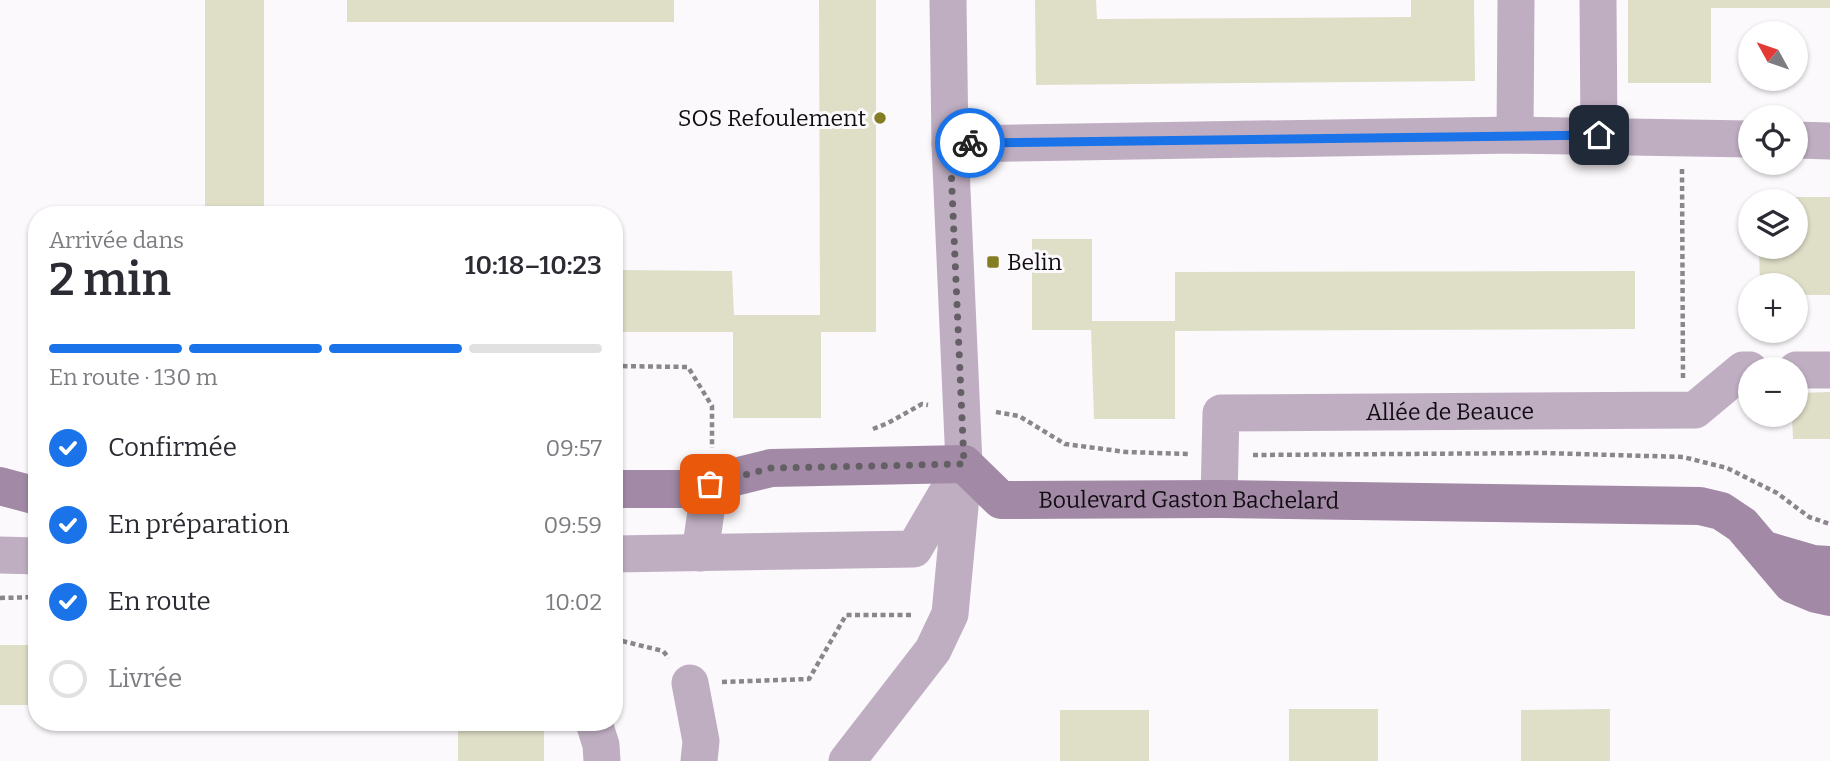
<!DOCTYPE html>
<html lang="fr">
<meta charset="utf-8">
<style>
body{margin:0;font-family:Bitter,serif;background:#f2f2f3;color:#2b2b33;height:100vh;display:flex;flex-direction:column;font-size:26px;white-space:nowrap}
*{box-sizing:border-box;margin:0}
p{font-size:23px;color:#7c7c81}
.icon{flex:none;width:38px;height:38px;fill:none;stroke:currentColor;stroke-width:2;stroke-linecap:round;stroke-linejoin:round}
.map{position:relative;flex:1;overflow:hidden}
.panel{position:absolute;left:28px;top:206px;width:595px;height:525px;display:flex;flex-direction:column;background:#fff;border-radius:28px;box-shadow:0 2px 5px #0004}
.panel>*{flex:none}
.needle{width:46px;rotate:310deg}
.controls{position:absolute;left:1738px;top:21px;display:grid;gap:14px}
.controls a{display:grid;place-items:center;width:70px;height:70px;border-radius:50%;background:#fff;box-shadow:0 2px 5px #0004;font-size:35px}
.pin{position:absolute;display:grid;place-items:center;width:60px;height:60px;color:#fff;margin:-30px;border-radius:14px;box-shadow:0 4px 10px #0006}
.courier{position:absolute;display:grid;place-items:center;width:70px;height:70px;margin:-35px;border:5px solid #1a73e8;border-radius:50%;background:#fff;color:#222;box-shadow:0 2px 9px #0007}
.overview em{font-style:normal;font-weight:600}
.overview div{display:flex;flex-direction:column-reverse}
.overview{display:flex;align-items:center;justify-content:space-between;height:119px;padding:0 21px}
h1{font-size:46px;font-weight:600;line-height:52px}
.bar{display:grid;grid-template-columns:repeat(4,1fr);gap:10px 7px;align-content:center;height:84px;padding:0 21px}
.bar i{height:9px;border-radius:5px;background:#e1e1e2}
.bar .on{background:#1a73e8}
.bar p{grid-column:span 4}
ol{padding:0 21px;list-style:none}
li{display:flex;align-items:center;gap:21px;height:77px}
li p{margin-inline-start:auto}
li .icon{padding:7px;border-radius:50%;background:#1a73e8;color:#fff;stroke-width:4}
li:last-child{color:#7c7c81}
li i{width:38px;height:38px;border:4px solid #e1e1e2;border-radius:50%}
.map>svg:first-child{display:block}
.building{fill:#dfdec7}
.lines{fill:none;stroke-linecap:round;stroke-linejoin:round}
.path{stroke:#8a868b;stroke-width:4.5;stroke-dasharray:5 3.5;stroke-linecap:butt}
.street{stroke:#bfaec2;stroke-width:37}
.secondary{stroke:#a28aa6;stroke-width:38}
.done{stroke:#635f64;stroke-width:7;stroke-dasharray:0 12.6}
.route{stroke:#1a73e8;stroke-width:9}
.poi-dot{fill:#847d23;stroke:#fcf9fd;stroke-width:2.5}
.labels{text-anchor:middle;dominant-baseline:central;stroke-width:6;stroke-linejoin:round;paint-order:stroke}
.poi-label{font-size:23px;fill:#110c12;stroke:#fcf9fd;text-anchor:end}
.street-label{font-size:23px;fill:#110c12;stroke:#fcf9fd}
</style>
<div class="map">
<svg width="1830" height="761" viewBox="0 0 1830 761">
<rect width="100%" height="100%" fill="#fcf9fd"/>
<g class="building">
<rect x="205" y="0" width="59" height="215"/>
<rect x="347" y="0" width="327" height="22"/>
<polygon points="819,0 876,0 876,332 821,332 821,418 733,418 733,332 614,332 614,270 732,271 734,315 820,315"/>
<polygon points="1035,0 1096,0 1097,19 1411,17 1411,0 1474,0 1475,81 1036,85"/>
<polygon points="1628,0 1830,0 1830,8 1711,8 1711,83 1628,83"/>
<polygon points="1759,197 1830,197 1830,295 1796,295 1796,285 1760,285 1759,247 1796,247 1796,201 1759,201"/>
<polygon points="1032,239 1092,239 1092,321 1175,321 1175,272 1635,271 1635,329 1175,331 1175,419 1094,419 1091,330 1032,330"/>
<polygon points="1830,392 1830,439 1793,439 1792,415 1796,415 1796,393"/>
<rect x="0" y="645" width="37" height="60"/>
<rect x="1289" y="709" width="89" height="52"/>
<polygon points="1610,709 1610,761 1521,761 1521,710"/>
<rect x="1060" y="710" width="89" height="51"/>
<rect x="458" y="723" width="86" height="38"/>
</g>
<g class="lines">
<g class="path">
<polyline points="1682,169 1683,378"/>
<polyline points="614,366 688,367 712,406 712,448"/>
<polyline points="996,412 1019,416 1065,444 1126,452 1188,454"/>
<polyline points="873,429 888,423 922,404 928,405"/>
<polyline points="1253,455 1544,453 1683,457 1727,468 1777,493 1809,517 1830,524"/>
<polyline points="0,598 37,597"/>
<polyline points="614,639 663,651 669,658"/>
<polyline points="722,682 809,679 846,615 914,615"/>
</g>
<g class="street">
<polyline points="1598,0 1599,135"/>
<polyline points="1515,135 1516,0"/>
<polyline points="1796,140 1830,141"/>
<polyline points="950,144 1515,135 1750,139"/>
<polyline points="1796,370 1830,370"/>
<path id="s1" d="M1219,499L1221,413L1695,410L1743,370H1750"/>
<polyline points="700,553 710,484"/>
<polyline points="614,554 914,549 958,474"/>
<polyline points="0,555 37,556"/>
<polyline points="690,683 701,741 699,761"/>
<polyline points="594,723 601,745 602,761"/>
<polyline points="847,761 933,650 950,614 964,464 950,144 948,0"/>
</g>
<g class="secondary">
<polyline points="0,486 37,496"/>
<path id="s2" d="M614,489H686L771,468L964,464L1001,500L1219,499L1700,506L1721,511L1742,525L1792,584L1816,594L1830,597"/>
<polyline points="1765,550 1813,564 1830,565"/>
</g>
</g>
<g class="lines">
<polyline class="done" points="710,484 771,468 964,464 950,144 970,143"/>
<polyline class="route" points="970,143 1599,135"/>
</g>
<g class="poi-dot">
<circle cx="880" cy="118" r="7"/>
<rect x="986" y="255" width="14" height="14" rx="3.5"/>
</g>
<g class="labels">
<g class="poi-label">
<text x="866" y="118">SOS Refoulement</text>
<text x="1007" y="262" text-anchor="start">Belin</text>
</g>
<g class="street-label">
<text stroke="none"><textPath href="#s1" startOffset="315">Allée de Beauce</textPath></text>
<text stroke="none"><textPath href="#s2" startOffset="592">Boulevard Gaston Bachelard</textPath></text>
</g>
</g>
</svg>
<div class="controls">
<a><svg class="needle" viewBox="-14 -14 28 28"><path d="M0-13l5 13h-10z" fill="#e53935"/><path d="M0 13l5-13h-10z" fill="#7c7c81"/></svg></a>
<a><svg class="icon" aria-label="locate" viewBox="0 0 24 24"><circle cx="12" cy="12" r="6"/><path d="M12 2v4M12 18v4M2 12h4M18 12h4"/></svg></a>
<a><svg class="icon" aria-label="layers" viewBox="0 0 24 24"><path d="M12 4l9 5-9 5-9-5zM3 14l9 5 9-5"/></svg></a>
<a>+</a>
<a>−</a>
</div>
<div class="pin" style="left:710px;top:484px;background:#ea580c"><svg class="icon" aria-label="bag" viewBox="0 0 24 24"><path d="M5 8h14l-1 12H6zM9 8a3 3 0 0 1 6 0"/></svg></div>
<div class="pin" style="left:1599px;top:135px;background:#1f2937"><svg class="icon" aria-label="home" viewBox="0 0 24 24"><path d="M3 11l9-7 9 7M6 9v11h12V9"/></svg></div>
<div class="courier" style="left:970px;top:143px"><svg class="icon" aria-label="bike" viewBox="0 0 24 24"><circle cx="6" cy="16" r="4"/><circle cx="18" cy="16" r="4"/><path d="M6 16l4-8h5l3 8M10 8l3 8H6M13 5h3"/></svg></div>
<section class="panel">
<div class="overview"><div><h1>2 min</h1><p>Arrivée dans</p></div><em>10:18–10:23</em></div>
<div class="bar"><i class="on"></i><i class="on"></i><i class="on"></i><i></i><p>En route · 130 m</p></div>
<ol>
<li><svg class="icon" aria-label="check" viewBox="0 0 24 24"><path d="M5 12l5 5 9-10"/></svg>Confirmée<p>09:57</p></li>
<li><svg class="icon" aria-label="check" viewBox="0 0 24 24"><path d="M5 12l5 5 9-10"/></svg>En préparation<p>09:59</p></li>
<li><svg class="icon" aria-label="check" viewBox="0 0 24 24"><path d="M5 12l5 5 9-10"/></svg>En route<p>10:02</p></li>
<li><i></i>Livrée</li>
</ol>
</section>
</div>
